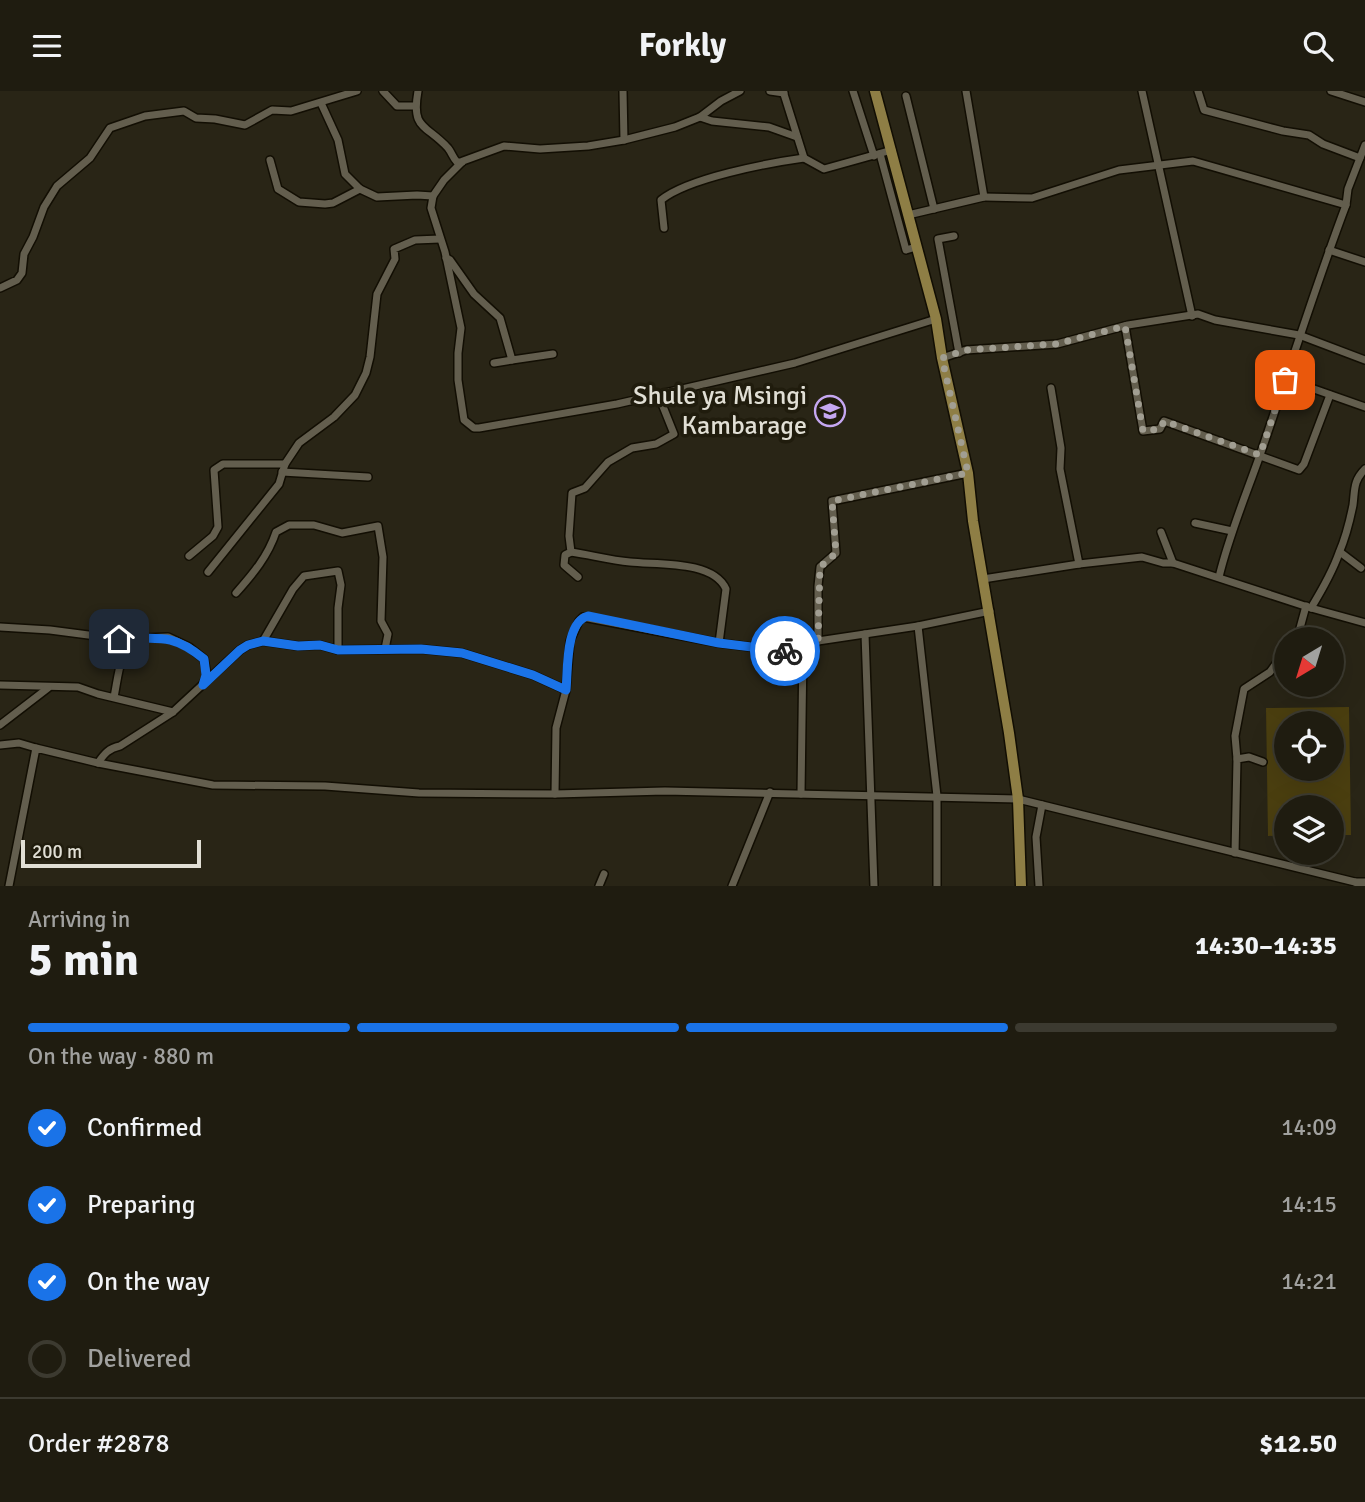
<!DOCTYPE html>
<meta charset="utf-8">
<style>
body{margin:0;font-family:Signika,sans-serif;background:#272519;color:#f1f3f6;height:100vh;display:flex;flex-direction:column;font-size:26px;white-space:nowrap}
*{box-sizing:border-box;margin:0}
p{font-size:23px;color:#a1a19f}
.icon{flex:none;width:38px;height:38px;fill:none;stroke:currentColor;stroke-width:2;stroke-linecap:round;stroke-linejoin:round}
.map{position:relative;height:795px;overflow:hidden}
.details{display:flex;flex-direction:column;background:#1f1c10;flex:1}
.details>*{flex:none}
.needle{width:46px;rotate:218deg}
.tools{position:absolute;left:1274px;top:536px;display:grid;gap:14px}
.tools a{display:grid;place-items:center;width:70px;height:70px;border-radius:50%;background:#1f1c10;box-shadow:0 7px 28px #0002,0 0 0 2px #3c3a30;font-size:35px}
.scale{position:absolute;left:21px;bottom:18px;width:180px;box-sizing:border-box;padding-left:7px;border:4px solid #e1dfd5;border-top:0;font-size:19px;line-height:24px;white-space:nowrap;color:#e1dfd5;-webkit-text-stroke:5px #201c0d;paint-order:stroke}
.pin{position:absolute;display:grid;place-items:center;width:60px;height:60px;color:#fff;margin:-30px;border-radius:14px;box-shadow:0 4px 10px #0006}
.courier{position:absolute;display:grid;place-items:center;width:70px;height:70px;margin:-35px;border:5px solid #1a73e8;border-radius:50%;background:#fff;color:#222;box-shadow:0 2px 9px #0007}
.head em{font-style:normal;font-weight:800}
.head div{display:flex;flex-direction:column-reverse}
.head{display:flex;align-items:center;justify-content:space-between;height:119px;padding:0 28px}
h1{font-size:46px;font-weight:800;line-height:52px}
.bar{display:grid;grid-template-columns:repeat(4,1fr);gap:10px 7px;align-content:center;height:84px;padding:0 28px}
.bar i{height:9px;border-radius:5px;background:#3c3a30}
.bar .current{background:#1a73e8}
.bar p{grid-column:span 4}
.line{display:flex;align-items:center;gap:18px;padding:0 28px;border-top:2px solid #3c3a30}
.line div{flex:1}
ol{padding:0 28px;list-style:none}
li{display:flex;align-items:center;gap:21px;height:77px}
li p{margin-inline-start:auto}
li .icon{padding:7px;border-radius:50%;background:#1a73e8;color:#fff;stroke-width:4}
li:last-child{color:#a1a19f}
li i{width:38px;height:38px;border:4px solid #3c3a30;border-radius:50%}
header{display:flex;justify-content:space-between;align-items:center;height:91px;padding:0 28px;background:#1f1c10;font-size:32px;font-weight:800}
.map>svg:first-child{display:block}
.green{fill:#4b3f10;fill-rule:evenodd}
.lines{fill:none;stroke-linecap:round;stroke-linejoin:round}
.street-casing{stroke:#120e03;stroke-width:10}
.primary-casing{stroke:#120e03;stroke-width:13}
.street{stroke:#635e4e;stroke-width:7}
.primary{stroke:#8e7e45;stroke-width:10}
.done{stroke:#a19e92;stroke-width:7;stroke-dasharray:0 12.6}
.route{stroke:#1a73e8;stroke-width:9}
.labels{text-anchor:middle;dominant-baseline:central;stroke-width:7;stroke-linejoin:round;paint-order:stroke}
.poi-label{font-size:26px;fill:#e1dfd5;stroke:#201c0d;text-anchor:end}
</style>
<header><svg class="icon" aria-label="menu" viewBox="0 0 24 24"><path d="M4 6h16M4 12h16M4 18h16"/></svg>Forkly<svg class="icon" aria-label="search" viewBox="0 0 24 24"><circle cx="10" cy="10" r="6"/><path d="M15 15l6 6"/></svg></header>
<div class="map">
<svg width="1365" height="795" viewBox="0 0 1365 795">
<rect width="100%" height="100%" fill="#292516"/>
<path class="green" d="M1349,616L1351,744H1332V716H1286V744L1268,745L1266,617ZM1286,632H1332V677H1286Z"/>
<g class="lines">
<g class="street-casing">
<g id="street">
<polyline points="383,0 397,15 415,15"/>
<path d="M418,0C411,39 426,33 448,57C452,62 453,67 457,71H462"/>
<polyline points="623,0 624,49"/>
<polyline points="740,0 721,10 700,26 675,36 624,49 588,55 540,58 504,55 463,70 444,89 433,105 431,117 445,161 461,237 458,262 458,289 464,329 474,337 479,337 617,313 795,272 936,228"/>
<polyline points="770,0 784,2"/>
<polyline points="783,0 804,67 824,78 892,59"/>
<polyline points="853,0 874,65"/>
<polyline points="1142,0 1192,225"/>
<polyline points="1198,0 1204,19 1283,40 1309,44 1323,53 1360,67"/>
<polyline points="1331,0 1365,11"/>
<polyline points="906,5 934,118"/>
<polyline points="321,12 338,49 345,83 360,98 377,106 417,104 433,105"/>
<polyline points="700,26 712,30 769,36 797,46"/>
<polyline points="880,63 906,159 916,156"/>
<polyline points="270,69 278,98 299,111 325,113 333,112 360,98"/>
<polyline points="984,106 1032,107 1119,79 1193,70 1346,114"/>
<polyline points="908,124 984,106 966,0"/>
<path d="M664,137L661,109C688,87 768,72 804,67"/>
<polyline points="954,145 938,148 959,262"/>
<polyline points="1329,159 1365,171"/>
<polyline points="446,167 450,169 474,203 500,227 512,269 553,263"/>
<polyline points="0,197 17,189 22,182 24,163 33,146 44,116 57,95 90,67 110,37 145,25 184,20 196,27 215,28 245,34 272,19 291,20 357,0"/>
<polyline points="1125,235 1143,340 1160,338 1164,330 1299,379 1304,373 1330,304"/>
<polyline points="942,267 966,259 1057,253 1128,234 1198,223 1215,229 1299,244 1365,269"/>
<polyline points="494,272 512,269"/>
<polyline points="1051,297 1061,357 1060,378 1079,473"/>
<polyline points="1314,298 1365,316"/>
<polyline points="282,381 368,386"/>
<polyline points="1195,432 1232,440"/>
<polyline points="1161,441 1173,472"/>
<path d="M571,461C591,464 610,469 630,471C657,474 713,469 726,498L719,552"/>
<polyline points="1340,461 1361,477"/>
<polyline points="189,465 213,445 218,436 214,379 223,373 285,373"/>
<polyline points="208,481 279,393 285,373 299,352 334,326 355,304 366,282 370,266 377,203 395,168 394,158 415,149 440,148"/>
<polyline points="578,486 564,474 565,464 571,461 569,445 572,402 585,397 608,371 632,357 656,353 674,343 658,303"/>
<path d="M1219,486C1229,444 1246,404 1260,364C1289,280 1315,196 1346,114L1348,98L1365,54"/>
<polyline points="983,488 1079,473 1142,466 1163,472 1173,472 1311,517 1365,532"/>
<path d="M236,502C253,483 268,465 276,441L289,434H314L342,442L378,435L383,466L381,530L388,543L385,558"/>
<path d="M1311,517C1322,499 1332,482 1339,462C1345,448 1350,429 1353,414C1355,399 1353,390 1365,378"/>
<polyline points="918,535 937,705 937,795"/>
<polyline points="0,536 50,539 119,548 168,546 189,556 204,568 207,584 203,593"/>
<polyline points="865,543 874,795"/>
<polyline points="1297,548 1306,515"/>
<polyline points="263,550 293,498 304,485 338,480 341,494 338,517 338,559"/>
<polyline points="818,550 818,495 820,476 836,462 832,410 968,382"/>
<polyline points="0,594 78,596 98,603 173,621"/>
<path d="M114,606C118,588 119,558 137,548"/>
<polyline points="0,634 48,597"/>
<polyline points="0,654 19,652 36,657"/>
<polyline points="1237,668 1235,645 1244,598 1270,581 1286,559"/>
<path d="M98,672C104,663 109,657 120,655L173,621L240,559L248,554L263,550L298,555L320,554L338,559L421,558L462,562L533,584L566,599"/>
<polyline points="555,703 556,637 566,599 570,550 579,530 583,526 719,552 783,560 803,558 818,550 918,535 990,520"/>
<polyline points="801,703 803,558"/>
<polyline points="1235,762 1237,668 1249,666 1263,671"/>
<polyline points="9,795 36,657 98,672 213,694 325,695 419,702 555,703 665,700 1018,708 1355,791"/>
<polyline points="599,795 604,783"/>
<polyline points="732,795 770,701"/>
<polyline points="1039,795 1036,746 1042,714"/>
<polyline points="1363,795 1355,791 1365,791"/>
</g>
</g>
<g class="primary-casing">
<polyline id="primary" points="875,0 936,228 942,267 968,382 973,430 1009,642 1018,708 1021,795"/>
</g>
<use href="#street" class="street"/>
<use href="#primary" class="primary"/>
</g>
<g class="lines">
<polyline class="done" points="785,560 803,558 818,550 820,476 836,462 832,410 968,382 942,267 966,259 1056,253 1125,235 1143,340 1160,338 1164,330 1260,364 1285,289"/>
<path class="route" d="M119,548C158,548 171,541 204,568L206,584L203,594L240,559L248,554L263,550L298,555L320,554L338,559L421,558L462,562L533,584L566,599C568,580 565,531 588,525L719,552L785,560"/>
</g>
<defs>
<g id="school-ring" transform="scale(1.575)"><circle r="9.5" fill="#201c0d" stroke="#c5a7f1" stroke-width="1.5"/><path d="M0-5L7-2L0 1L-7-2ZM-4 1L0 2.5L4 1V4Q0 6-4 4Z" fill="#c5a7f1"/></g>
</defs>
<g fill-rule="evenodd">
<use href="#school-ring" x="830" y="320"/>
</g>
<g class="labels">
<g class="poi-label">
<text x="807" y="305">Shule ya Msingi<tspan x="807" dy="30">Kambarage</tspan></text>
</g>
</g>
</svg>
<div class="tools">
<a><svg class="needle" viewBox="-14 -14 28 28"><path d="M0-13l5 13h-10z" fill="#e53935"/><path d="M0 13l5-13h-10z" fill="#a1a19f"/></svg></a>
<a><svg class="icon" aria-label="locate" viewBox="0 0 24 24"><circle cx="12" cy="12" r="6"/><path d="M12 2v4M12 18v4M2 12h4M18 12h4"/></svg></a>
<a><svg class="icon" aria-label="layers" viewBox="0 0 24 24"><path d="M12 4l9 5-9 5-9-5zM3 14l9 5 9-5"/></svg></a>
</div>
<div class="scale">200 m</div>
<div class="pin" style="left:1285px;top:289px;background:#ea580c"><svg class="icon" aria-label="bag" viewBox="0 0 24 24"><path d="M5 8h14l-1 12H6zM9 8a3 3 0 0 1 6 0"/></svg></div>
<div class="pin" style="left:119px;top:548px;background:#1f2937"><svg class="icon" aria-label="home" viewBox="0 0 24 24"><path d="M3 11l9-7 9 7M6 9v11h12V9"/></svg></div>
<div class="courier" style="left:785px;top:560px"><svg class="icon" aria-label="bike" viewBox="0 0 24 24"><circle cx="6" cy="16" r="4"/><circle cx="18" cy="16" r="4"/><path d="M6 16l4-8h5l3 8M10 8l3 8H6M13 5h3"/></svg></div>
</div>
<section class="details">
<div class="head"><div><h1>5 min</h1><p>Arriving in</p></div><em>14:30–14:35</em></div>
<div class="bar"><i class="current"></i><i class="current"></i><i class="current"></i><i></i><p>On the way · 880 m</p></div>
<ol>
<li><svg class="icon" aria-label="check" viewBox="0 0 24 24"><path d="M5 12l5 5 9-10"/></svg>Confirmed<p>14:09</p></li>
<li><svg class="icon" aria-label="check" viewBox="0 0 24 24"><path d="M5 12l5 5 9-10"/></svg>Preparing<p>14:15</p></li>
<li><svg class="icon" aria-label="check" viewBox="0 0 24 24"><path d="M5 12l5 5 9-10"/></svg>On the way<p>14:21</p></li>
<li><i></i>Delivered</li>
</ol>
<div class="line" style="height:91px"><div>Order #2878</div><b>$12.50</b></div>
</section>
